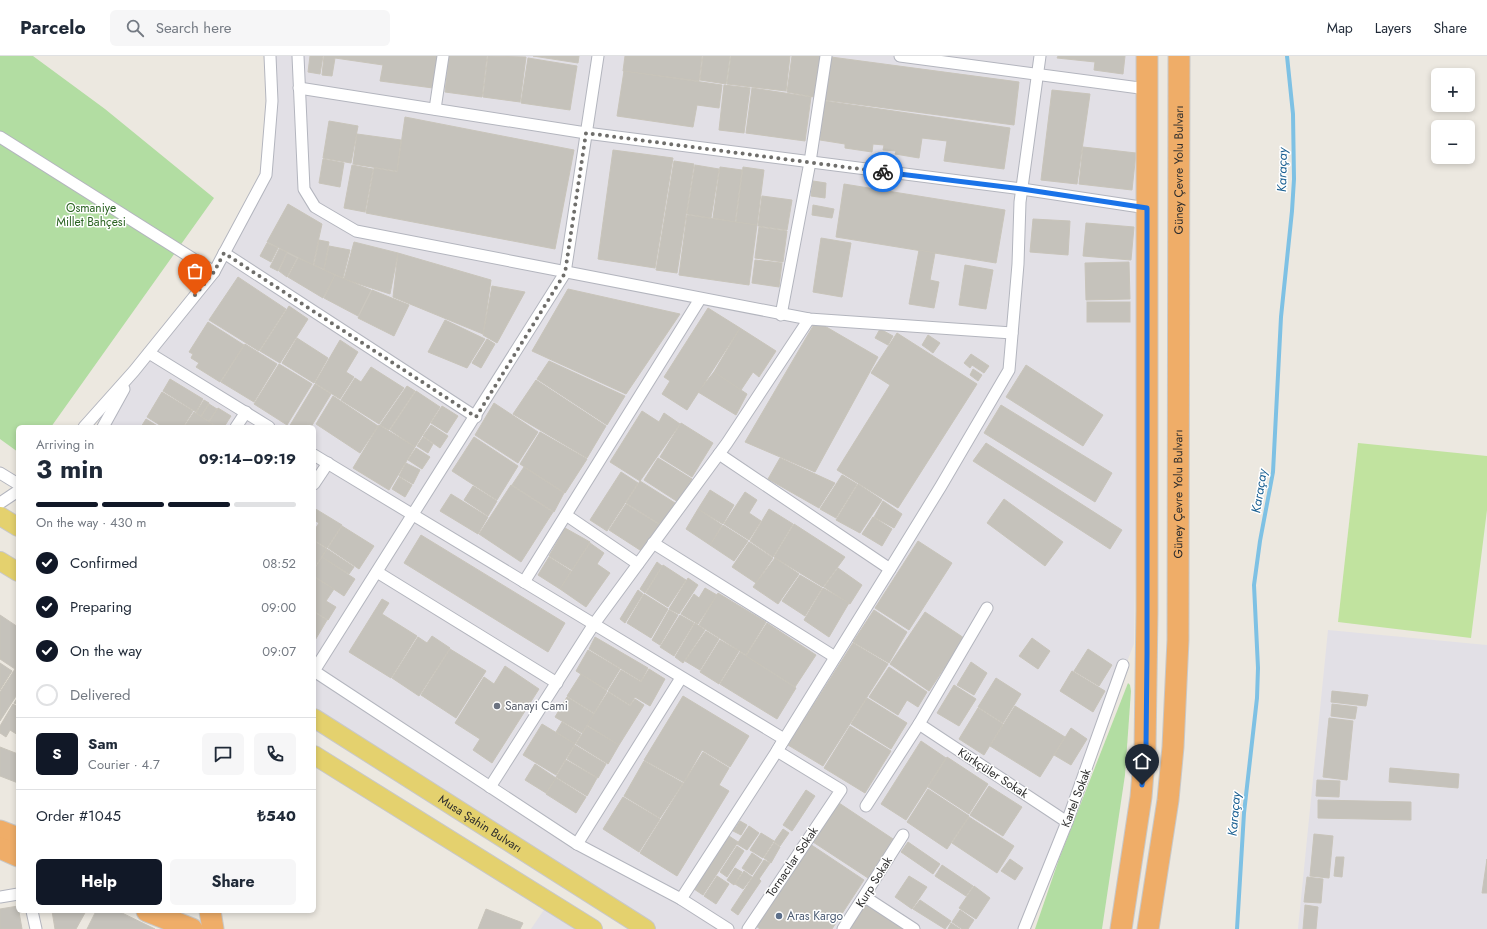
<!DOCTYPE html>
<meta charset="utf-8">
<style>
body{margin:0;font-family:Jost,sans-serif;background:#f6f6f7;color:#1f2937;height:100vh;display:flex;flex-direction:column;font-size:15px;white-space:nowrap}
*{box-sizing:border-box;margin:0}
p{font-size:13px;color:#747a83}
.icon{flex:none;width:22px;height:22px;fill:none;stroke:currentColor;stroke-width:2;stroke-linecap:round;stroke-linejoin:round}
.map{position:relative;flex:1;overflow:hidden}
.drawer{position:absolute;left:16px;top:369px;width:300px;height:488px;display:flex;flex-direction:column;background:#fff;border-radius:6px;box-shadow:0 2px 6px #0003}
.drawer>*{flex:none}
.controls{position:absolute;left:1431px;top:12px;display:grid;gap:8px}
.controls a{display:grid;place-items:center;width:44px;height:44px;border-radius:6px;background:#fff;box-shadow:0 2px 6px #0003;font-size:20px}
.pin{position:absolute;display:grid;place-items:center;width:34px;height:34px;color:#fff;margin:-41px -17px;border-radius:50% 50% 50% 0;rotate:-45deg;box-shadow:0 0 4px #0007}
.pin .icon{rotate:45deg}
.courier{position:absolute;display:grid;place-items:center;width:40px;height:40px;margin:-20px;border:3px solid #1a73e8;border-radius:50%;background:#fff;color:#222;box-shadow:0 1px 5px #0007}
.headline em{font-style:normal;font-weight:700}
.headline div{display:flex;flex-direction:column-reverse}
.headline{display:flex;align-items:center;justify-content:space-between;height:68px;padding:0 20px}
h1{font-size:26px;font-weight:700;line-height:30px}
.bar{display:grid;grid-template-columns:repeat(4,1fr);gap:6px 4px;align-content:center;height:48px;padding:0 20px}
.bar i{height:5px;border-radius:3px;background:#e0e1e3}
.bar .selected{background:#111827}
.bar p{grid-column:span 4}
.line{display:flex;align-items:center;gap:10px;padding:0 20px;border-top:1px solid #e0e1e3}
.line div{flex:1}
.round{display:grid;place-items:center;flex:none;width:42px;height:42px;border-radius:6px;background:#f6f6f7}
ol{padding:0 20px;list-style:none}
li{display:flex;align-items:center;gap:12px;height:44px}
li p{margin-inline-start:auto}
li .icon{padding:4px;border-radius:50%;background:#111827;color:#fff;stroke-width:4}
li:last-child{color:#747a83}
li i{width:22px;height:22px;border:2px solid #e0e1e3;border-radius:50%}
.button{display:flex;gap:8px;margin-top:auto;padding:8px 20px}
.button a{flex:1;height:46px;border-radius:6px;background:#111827;color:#fff;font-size:16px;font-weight:700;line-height:46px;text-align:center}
.button a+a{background:#f6f6f7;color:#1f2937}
header{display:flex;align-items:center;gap:24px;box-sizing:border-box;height:56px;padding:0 20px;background:#fff;border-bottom:1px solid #e0e1e3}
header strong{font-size:19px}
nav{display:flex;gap:22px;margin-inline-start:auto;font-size:14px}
.search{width:280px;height:36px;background:#f6f6f7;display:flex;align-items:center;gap:10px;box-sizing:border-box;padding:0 14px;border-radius:6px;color:#747a83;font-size:15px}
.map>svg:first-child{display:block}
.industrial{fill:#e2e0e6}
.green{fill:#b2dda2}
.pitch{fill:#c1e39f}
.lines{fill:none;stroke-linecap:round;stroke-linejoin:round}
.stream{stroke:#7ec1e4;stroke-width:4}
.building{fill:#c5c2bb;stroke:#c8c4ba}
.street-casing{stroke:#b3b5be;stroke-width:13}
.primary-casing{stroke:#c8c8c8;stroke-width:20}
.highway-casing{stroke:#c8c8c8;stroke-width:23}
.street{stroke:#fff;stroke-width:11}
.primary{stroke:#e4d16e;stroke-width:18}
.highway{stroke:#efad68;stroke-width:21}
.done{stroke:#6f6e6b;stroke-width:4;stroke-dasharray:0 7.2}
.route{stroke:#1a73e8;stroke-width:5}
.worship-dot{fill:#6b7280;stroke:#fff;stroke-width:1.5}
.service-dot{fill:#5c6f8a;stroke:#fff;stroke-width:1.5}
.labels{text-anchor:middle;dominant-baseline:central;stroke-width:3;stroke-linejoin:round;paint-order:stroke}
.street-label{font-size:12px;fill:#2c2c2c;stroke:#fff}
.park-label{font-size:12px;fill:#2b6322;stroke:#fff}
.worship-label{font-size:12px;fill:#5b616d;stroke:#fff;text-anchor:start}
.service-label{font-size:12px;fill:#4e5e75;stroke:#fff;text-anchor:start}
.water-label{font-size:13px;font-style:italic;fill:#1b6092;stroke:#fff}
</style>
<header>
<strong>Parcelo</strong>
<div class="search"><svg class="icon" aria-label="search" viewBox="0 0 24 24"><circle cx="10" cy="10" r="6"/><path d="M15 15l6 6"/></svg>Search here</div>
<nav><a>Map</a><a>Layers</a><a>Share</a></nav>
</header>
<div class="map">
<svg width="1487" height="873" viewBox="0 0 1487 873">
<rect width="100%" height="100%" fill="#ece8e0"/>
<g class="industrial">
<polygon points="274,0 1140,0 1140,77 1136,140 1136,209 1139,249 1134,588 1021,873 646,873 314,656 314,371 95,371 214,216 266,119"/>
<polygon points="1328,574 1487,589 1487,873 1298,873"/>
<polygon points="548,848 586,873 531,873"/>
</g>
<g class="green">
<polygon points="0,0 33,0 105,53 214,142 51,371 18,371 18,396 0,383"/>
<polygon points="1128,627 1130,629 1131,635 1125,719 1102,873 1035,873 1059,803"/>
</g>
<polygon class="pitch" points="1358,387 1487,400 1487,454 1471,582 1338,566"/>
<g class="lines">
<polyline class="stream" points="1237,873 1244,757 1257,642 1258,612 1254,529 1260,485 1273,416 1281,261 1292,155 1294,123 1293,58 1287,0"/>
</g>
<g class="building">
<polygon points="310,0 323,0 320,18 308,16"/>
<polygon points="324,0 438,0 433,32 380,25 383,9 335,2 332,20 322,19"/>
<polygon points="449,0 487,0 482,41 445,36"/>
<polygon points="488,0 526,1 520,46 483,41"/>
<polygon points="533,0 579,0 578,7"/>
<polygon points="625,0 702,0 699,25 623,15"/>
<polygon points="703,0 730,0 726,28 700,24"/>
<polygon points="731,0 790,0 786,35 727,28"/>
<polygon points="792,0 820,0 814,41 787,36"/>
<polygon points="1058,0 1125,0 1123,18 1094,14 1095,6 1057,2"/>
<polygon points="831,1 1019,26 1014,69 825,44"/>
<polygon points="528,2 577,10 570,54 521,47"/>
<polygon points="624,15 722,29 719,52 697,49 693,71 617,60"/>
<polygon points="724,29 750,32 744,77 719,74"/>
<polygon points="752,32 811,41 805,85 746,77"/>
<polygon points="1052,34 1090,38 1077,128 1041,124"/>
<polygon points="825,45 1010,72 1004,113 944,105 947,85 922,82 919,102 895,98 896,95 883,94 884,89 873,88 872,96 845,92 845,88 820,84"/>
<polygon points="405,61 574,94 555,193 366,157 374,112 397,116"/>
<polygon points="329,65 358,70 351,107 323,102"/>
<polygon points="357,78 401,84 397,115 353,108"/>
<polygon points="1083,91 1136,97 1132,134 1079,128"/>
<polygon points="613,94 673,102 655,212 598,203"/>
<polygon points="323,103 344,107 340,131 319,127"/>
<polygon points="674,105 694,108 677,217 656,214"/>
<polygon points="352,109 373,113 365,156 344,152"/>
<polygon points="695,109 719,113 711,162 687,158"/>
<polygon points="720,111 742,114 735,166 713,162"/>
<polygon points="743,111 764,114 757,169 736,166"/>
<polygon points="813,125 826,127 825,142 811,140"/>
<polygon points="844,128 1005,154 996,207 836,181"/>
<polygon points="762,140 792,144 787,174 758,170"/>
<polygon points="288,148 322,168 313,209 267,186"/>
<polygon points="813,149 834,153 832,162 812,159"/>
<polygon points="687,159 757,169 749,229 679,219"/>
<polygon points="1033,163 1070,165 1068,199 1030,196"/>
<polygon points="1086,167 1134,171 1131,204 1083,200"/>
<polygon points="759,171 787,175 783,206 755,202"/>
<polygon points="821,182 851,187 842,241 813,236"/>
<polygon points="319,184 329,186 324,213 314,209"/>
<polygon points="354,186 398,197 390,238 344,223"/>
<polygon points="267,187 278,192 271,206 260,200"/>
<polygon points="329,190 350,194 343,222 324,214"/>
<polygon points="279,193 287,196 278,215 270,211"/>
<polygon points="919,194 935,197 930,224 939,226 934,252 909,248"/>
<polygon points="287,197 297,202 287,221 279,215"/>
<polygon points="398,197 491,224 483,278 393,241"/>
<polygon points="298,202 335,219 323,242 288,221"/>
<polygon points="755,204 782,207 779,231 752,227"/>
<polygon points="1129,206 1130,243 1086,244 1085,207"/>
<polygon points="965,209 993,214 986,253 959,249"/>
<polygon points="335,219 371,234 358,260 324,242"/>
<polygon points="238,221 286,253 259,295 209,264"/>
<polygon points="492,230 525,236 497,287 483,279"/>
<polygon points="568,233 680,258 626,338 532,295"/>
<polygon points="372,234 409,249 394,280 358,262"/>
<rect x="1087" y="246" width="43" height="20"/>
<polygon points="289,250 308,263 280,307 260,295"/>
<polygon points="708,252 740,272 687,354 662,338 670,325 664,321"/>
<polygon points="445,264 485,283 467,312 428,296"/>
<polygon points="816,265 878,301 815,416 745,386"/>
<polygon points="208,266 244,289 220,326 196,311 199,307 191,302 193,298 189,296"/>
<polygon points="740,272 776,295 759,321 753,316 741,334 714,316"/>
<polygon points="880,273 893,280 888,289 875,282"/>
<polygon points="897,277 977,328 898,452 837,414 890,329 871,317"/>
<polygon points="928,279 940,287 933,297 922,289"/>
<polygon points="297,282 328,302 314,327 282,307"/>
<polygon points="487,283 495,288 481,312 472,307"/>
<polygon points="340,284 358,296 346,316 354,321 340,343 315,327"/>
<polygon points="245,288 277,308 254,346 221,326"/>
<polygon points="971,298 989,310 984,317 972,309 970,312 964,307"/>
<polygon points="549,305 625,340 607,369 537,323"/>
<polygon points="279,308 312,328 287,369 254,348"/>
<polygon points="1026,309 1103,359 1083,390 1006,341"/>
<polygon points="371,311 404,332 379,368 341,344 355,322 361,326"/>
<polygon points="973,313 982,319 978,325 970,319"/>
<polygon points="714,316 747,338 736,359 698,336"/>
<polygon points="170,323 203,343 196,356 163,335"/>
<polygon points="536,324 606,370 587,402 513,358"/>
<polygon points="315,328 331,338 311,371 289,371"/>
<polygon points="407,330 415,335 389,374 380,369"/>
<polygon points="416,335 440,351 415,391 390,374"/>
<polygon points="162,336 193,355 183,371 163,371 147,361"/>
<polygon points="333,340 378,370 360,397 316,368"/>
<polygon points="204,344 209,347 201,360 196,357"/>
<polygon points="494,347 538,376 518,407 475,379"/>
<polygon points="209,348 217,353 209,365 201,361"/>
<polygon points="1001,349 1112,417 1095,446 984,377"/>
<polygon points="442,350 458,360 447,377 431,367"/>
<polygon points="218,352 231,360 224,371 218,371 209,366"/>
<polygon points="642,355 659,366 664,357 680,368 640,425 610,406"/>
<polygon points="194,356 217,371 184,371"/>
<polygon points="146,363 159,371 141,371"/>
<polygon points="681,367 713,387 692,421 660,401"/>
<polygon points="379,369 415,391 389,434 353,412"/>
<polygon points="431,369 448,380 440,392 423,380"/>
<polygon points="540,376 587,403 565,437 520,408"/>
<polygon points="423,381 433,388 428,397 417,390"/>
<polygon points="474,381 518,410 497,444 452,415"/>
<polygon points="986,387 1122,474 1110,493 973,405"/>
<polygon points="416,392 430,401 422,413 408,404"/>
<polygon points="658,402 692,423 678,446 644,424"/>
<polygon points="780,402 835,427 819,452 768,423"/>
<polygon points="406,407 420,414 413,428 399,420"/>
<polygon points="524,411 564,437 554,456 512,429"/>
<polygon points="621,416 638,427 607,475 590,464"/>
<polygon points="842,419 857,428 836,462 820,453"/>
<polygon points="399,421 412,429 405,441 392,433"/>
<polygon points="640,425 675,447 661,469 626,447"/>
<polygon points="858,428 882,444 860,477 836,464"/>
<polygon points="511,429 553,456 521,506 479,478"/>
<polygon points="473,430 497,445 488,460 464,444"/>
<polygon points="710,434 734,449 723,468 698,453"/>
<polygon points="745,436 757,444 749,457 761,465 749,484 724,468"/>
<polygon points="451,438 488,461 478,478 440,455"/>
<polygon points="1004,443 1063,486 1045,510 987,467"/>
<polygon points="883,445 902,458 894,472 874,461"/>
<polygon points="626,448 660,469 643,496 609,474"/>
<polygon points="314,452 342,469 327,492 314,484 314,475 319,467 314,464"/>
<polygon points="698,453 722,469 710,489 686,473"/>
<polygon points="769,453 793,468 773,501 750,485"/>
<polygon points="873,461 892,473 882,490 862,478"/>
<polygon points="794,468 845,501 823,531 774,501"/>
<polygon points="723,469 748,485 734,505 710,489"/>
<polygon points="342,470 374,490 359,513 328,492"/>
<polygon points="565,472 590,486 572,514 549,500"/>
<polygon points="421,479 565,567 548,596 404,507"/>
<polygon points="314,485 327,493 314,512"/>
<polygon points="918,485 952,507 909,574 875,552"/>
<polygon points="749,486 773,502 756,527 732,511"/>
<polygon points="590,487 604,497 597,508 610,517 586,551 560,533"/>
<polygon points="327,493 354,511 349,518 322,501"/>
<polygon points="322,501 355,523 344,540 314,520 314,514"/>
<polygon points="549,501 571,515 560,533 538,519"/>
<polygon points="775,502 799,518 778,548 753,531"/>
<polygon points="657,506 662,510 645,537 640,533"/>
<polygon points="663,509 686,524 668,551 646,537"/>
<polygon points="838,512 862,529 850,548 824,531"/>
<polygon points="800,519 822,532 805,560 782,545"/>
<polygon points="314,521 334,533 326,545 336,551 328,564 314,555"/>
<polygon points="688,522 698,529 679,558 669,553"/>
<polygon points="705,532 717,539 698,568 681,558 694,538 699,542"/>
<polygon points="823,532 849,547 829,581 804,564"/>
<polygon points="638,534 643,538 625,567 620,563"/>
<polygon points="718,537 766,566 746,599 699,569"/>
<polygon points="644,538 668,553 651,582 627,567"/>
<polygon points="382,543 389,547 382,558 417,580 391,622 349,596"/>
<polygon points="669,554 678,559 660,589 652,584"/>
<polygon points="874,554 907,576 889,607 853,586"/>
<polygon points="314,556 327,564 314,586"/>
<polygon points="925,556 964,582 929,635 890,608"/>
<polygon points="0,559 18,571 18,637 0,665 0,636 15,613 0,603"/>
<polygon points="680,559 694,567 674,600 660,591"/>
<polygon points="695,567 705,574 683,607 675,601"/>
<polygon points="767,567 816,599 795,631 746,600"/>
<polygon points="706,575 719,583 700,614 685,605"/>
<polygon points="432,580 450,592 419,640 392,622 418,581 427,587"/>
<polygon points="595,581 648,612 641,625 589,593"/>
<polygon points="1032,582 1050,595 1038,613 1019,600"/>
<polygon points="720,584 739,595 719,628 700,616"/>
<polygon points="853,587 888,608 823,710 788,689"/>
<polygon points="450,593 486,615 456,662 421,639"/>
<polygon points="1088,593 1112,609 1099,630 1074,615"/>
<polygon points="588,594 620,613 607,634 576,615"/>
<polygon points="740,596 796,632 777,663 720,628"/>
<polygon points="971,606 987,617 974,639 957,629"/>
<polygon points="0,607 12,615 0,634"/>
<polygon points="505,610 539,633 492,707 473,694 480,683 455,667 484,621 494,628"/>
<polygon points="889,611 927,636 918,651 907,644 898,659 869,641"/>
<polygon points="649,613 665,623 650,650 635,641 630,649 608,635 621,614 641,626"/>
<polygon points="1072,615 1105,635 1093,656 1060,635"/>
<polygon points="581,618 607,635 594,657 567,640"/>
<polygon points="996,622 1021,638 1003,667 978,651"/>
<polygon points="954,629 976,643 959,670 937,657"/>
<polygon points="1332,635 1368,639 1366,650 1331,646"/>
<polygon points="608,636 630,650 635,643 644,649 619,689 587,669"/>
<polygon points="683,640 749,680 730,711 702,694 684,726 644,704"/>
<polygon points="18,641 18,649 14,647"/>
<polygon points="567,641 594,658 582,677 555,661"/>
<polygon points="867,642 907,667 891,693 851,668"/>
<polygon points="13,648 18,651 18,679 10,674 6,681 0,677 0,670"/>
<polygon points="1332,648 1357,651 1355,663 1331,660"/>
<polygon points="1015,650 1065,681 1040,721 990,690"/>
<polygon points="978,652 1003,668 984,699 959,683"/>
<polygon points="1329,662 1353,665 1347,724 1323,721"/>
<polygon points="562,666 581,678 575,688 556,676"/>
<polygon points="542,668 575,688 556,719 523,699"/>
<polygon points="587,670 619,689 608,708 576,688"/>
<polygon points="850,670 891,695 865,737 824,712"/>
<polygon points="1071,672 1087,683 1071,709 1054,699"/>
<polygon points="921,685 946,702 906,764 881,748"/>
<polygon points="575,689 606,708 598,722 567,703"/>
<polygon points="0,691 18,698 18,727 0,720"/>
<polygon points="703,696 729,712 719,729 729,735 677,820 640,797"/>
<polygon points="947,701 988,728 969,758 928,731"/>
<polygon points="566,704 597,722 587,740 556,721"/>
<polygon points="644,705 683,727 660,762 624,740"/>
<polygon points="535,708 556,722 546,737 525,724"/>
<polygon points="1390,712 1459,718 1458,732 1389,726"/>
<polygon points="556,722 586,741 576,757 546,738"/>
<polygon points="1317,724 1340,725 1339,741 1316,740"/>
<polygon points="989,730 1022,751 1003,780 970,759"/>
<polygon points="928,733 969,760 947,793 907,766"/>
<polygon points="806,734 815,740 792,775 783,769"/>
<polygon points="623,741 660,763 639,796 603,773"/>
<polygon points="1318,744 1411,746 1411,764 1318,762"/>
<polygon points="839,747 893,783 868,822 813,786"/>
<polygon points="969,761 1014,790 997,817 952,787"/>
<polygon points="740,765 747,769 741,779 733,775"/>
<polygon points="749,770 759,777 747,794 737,788"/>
<polygon points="783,773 789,777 780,790 774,786"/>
<polygon points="761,777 774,785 763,802 750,794"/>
<polygon points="1314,778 1333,780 1329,822 1310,820"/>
<polygon points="729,780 738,786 703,839 694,833"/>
<polygon points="908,786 940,808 933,818 901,796"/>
<polygon points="774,787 780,791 771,807 764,802"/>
<polygon points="810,788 864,824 832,873 760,873 756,870"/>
<polygon points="737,790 744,795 727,821 720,816"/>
<polygon points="752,797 762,804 752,819 742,812"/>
<polygon points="1336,801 1344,801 1342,821 1334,820"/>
<polygon points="1010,803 1023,812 1015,824 1001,815"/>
<polygon points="1487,803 1487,837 1482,837"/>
<polygon points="764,804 770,807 759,823 761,825 738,859 731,854"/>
<polygon points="942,809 973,830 966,840 935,820"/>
<polygon points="735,812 742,816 734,829 727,824"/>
<polygon points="744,815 752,821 743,833 735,828"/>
<polygon points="717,820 729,828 716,848 704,840"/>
<polygon points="909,820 927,831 912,853 895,841"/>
<polygon points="1307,821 1323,823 1321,847 1304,846"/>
<polygon points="974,830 990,842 976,863 959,852"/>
<polygon points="868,844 913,873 852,873 850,872"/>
<polygon points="920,844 951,865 945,873 913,853"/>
<polygon points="1305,849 1318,851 1316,873 1303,873"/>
<polygon points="18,850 22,873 0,873 0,853"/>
<polygon points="486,853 523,867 520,873 478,873"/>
<polygon points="960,854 974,864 968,873 962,873 952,866"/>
<polygon points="52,855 86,855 76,873 55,873"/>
<polygon points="96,855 118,855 155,873 87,873"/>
<polygon points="951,867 960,873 948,873"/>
</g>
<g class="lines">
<g class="street-casing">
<g id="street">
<polyline points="298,0 304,133 315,151 356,175 809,263 1012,277"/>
<polyline points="900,0 1147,33"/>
<polyline points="299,32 586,77 1022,133 1147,152"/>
<polyline points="435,53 443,0"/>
<polyline points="0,81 214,216"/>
<polyline points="224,197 476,361"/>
<polyline points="781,259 810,106 826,0"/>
<polyline points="149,297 269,371"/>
<polyline points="84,371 134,315 214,216 266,119 272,45 270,0"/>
<polyline points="103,371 124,333"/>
<polyline points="236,371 246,356"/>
<polyline points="719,398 890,513"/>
<polyline points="314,399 784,683 777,695 841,734 748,873"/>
<polyline points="0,417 18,428"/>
<polyline points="314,428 328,407"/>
<polyline points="0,447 18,435"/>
<polyline points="566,459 638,508"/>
<polyline points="653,487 835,601"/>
<polyline points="377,516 557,627"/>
<polyline points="524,526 700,243"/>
<polyline points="314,615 565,217 598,0"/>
<polyline points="314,615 577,788 681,843 728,873"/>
<polyline points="919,668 1067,766"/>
<polyline points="490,731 594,568 727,387 809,263"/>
<polyline points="866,750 919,668 987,552"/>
<polyline points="577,788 681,622"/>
<polyline points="0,841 18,838"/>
<polyline points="865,841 914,873"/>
<polyline points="681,843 777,695 890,513 941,430 1009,314 1018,208 1020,146 1040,0"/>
<polyline points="32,855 36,873"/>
<polyline points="843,873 903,779"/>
<polyline points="1024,873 1067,766 1123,609"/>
</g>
</g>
<g class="primary-casing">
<g id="primary">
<polyline points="0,460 18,471"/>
<polyline points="0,505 18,516"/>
<path id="s1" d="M314,662L646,873"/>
<polyline points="314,699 593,873"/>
</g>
</g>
<g class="highway-casing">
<g id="highway">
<polyline points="0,775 18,782"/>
<polyline points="0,792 18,800"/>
<polyline points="147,855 192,873"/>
<polyline points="210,855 213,873"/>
<polyline points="1121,873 1141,741 1145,692 1147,555 1147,0"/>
<path id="s2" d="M1148,873L1168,744L1173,691L1178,584L1179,0"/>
</g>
</g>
<use href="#street" class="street"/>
<use href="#primary" class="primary"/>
<use href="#highway" class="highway"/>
</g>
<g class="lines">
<polyline class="done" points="195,239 214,216 224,197 476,361 565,217 586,77 883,116"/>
<polyline class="route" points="883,116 1022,133 1147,152 1147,598 1146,692 1142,729"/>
</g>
<circle class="worship-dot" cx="497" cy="650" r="4"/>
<circle class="service-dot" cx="779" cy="860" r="4"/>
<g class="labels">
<g class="street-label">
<text stroke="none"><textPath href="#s2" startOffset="761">Güney Çevre Yolu Bulvarı</textPath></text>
<text stroke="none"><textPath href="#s2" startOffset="437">Güney Çevre Yolu Bulvarı</textPath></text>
<text transform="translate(993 717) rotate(33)">Kürkçüler Sokak</text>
<text transform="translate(1076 742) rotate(-69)">Kartel Sokak</text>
<text stroke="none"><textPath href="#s1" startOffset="197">Musa Şahin Bulvarı</textPath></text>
<text transform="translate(792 806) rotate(-56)">Tornacılar Sokak</text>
<text transform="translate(874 826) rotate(-58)">Kurp Sokak</text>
</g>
<g class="park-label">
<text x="91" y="152">Osmaniye<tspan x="91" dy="14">Millet Bahçesi</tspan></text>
</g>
<g class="worship-label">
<text x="505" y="650">Sanayi Cami</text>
</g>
<g class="service-label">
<text x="787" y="860">Aras Kargo</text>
</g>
<g class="water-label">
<text transform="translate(1282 114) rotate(-89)">Karaçay</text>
<text transform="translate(1259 435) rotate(-81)">Karaçay</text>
<text transform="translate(1234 758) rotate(-85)">Karaçay</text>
</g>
</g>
</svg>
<div class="controls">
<a>+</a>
<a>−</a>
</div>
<div class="pin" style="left:195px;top:239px;background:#ea580c"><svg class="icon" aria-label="bag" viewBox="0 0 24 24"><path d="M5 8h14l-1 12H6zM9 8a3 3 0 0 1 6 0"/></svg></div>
<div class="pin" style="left:1142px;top:729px;background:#1f2937"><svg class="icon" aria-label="home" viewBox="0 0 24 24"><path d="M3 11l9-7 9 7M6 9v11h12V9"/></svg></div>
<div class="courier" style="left:883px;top:116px"><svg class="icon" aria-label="bike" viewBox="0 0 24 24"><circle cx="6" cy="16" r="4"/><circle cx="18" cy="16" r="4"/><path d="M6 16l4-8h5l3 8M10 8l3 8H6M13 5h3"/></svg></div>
<section class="drawer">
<div class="headline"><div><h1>3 min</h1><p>Arriving in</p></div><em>09:14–09:19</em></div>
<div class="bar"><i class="selected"></i><i class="selected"></i><i class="selected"></i><i></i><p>On the way · 430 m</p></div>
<ol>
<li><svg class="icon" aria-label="check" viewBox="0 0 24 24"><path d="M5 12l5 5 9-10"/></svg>Confirmed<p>08:52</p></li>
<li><svg class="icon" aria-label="check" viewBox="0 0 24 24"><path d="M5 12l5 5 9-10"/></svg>Preparing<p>09:00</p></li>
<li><svg class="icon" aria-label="check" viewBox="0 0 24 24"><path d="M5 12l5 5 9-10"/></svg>On the way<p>09:07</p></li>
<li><i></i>Delivered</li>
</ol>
<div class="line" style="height:72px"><b class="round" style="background:#111827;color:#fff">S</b><div><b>Sam</b><p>Courier · 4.7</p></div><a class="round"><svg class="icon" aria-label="chat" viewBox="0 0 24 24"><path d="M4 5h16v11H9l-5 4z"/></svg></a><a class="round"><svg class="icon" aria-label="phone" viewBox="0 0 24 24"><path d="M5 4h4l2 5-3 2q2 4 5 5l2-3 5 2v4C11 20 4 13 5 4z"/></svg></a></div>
<div class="line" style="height:52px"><div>Order #1045</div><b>₺540</b></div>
<div class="button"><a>Help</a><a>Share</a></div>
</section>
</div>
